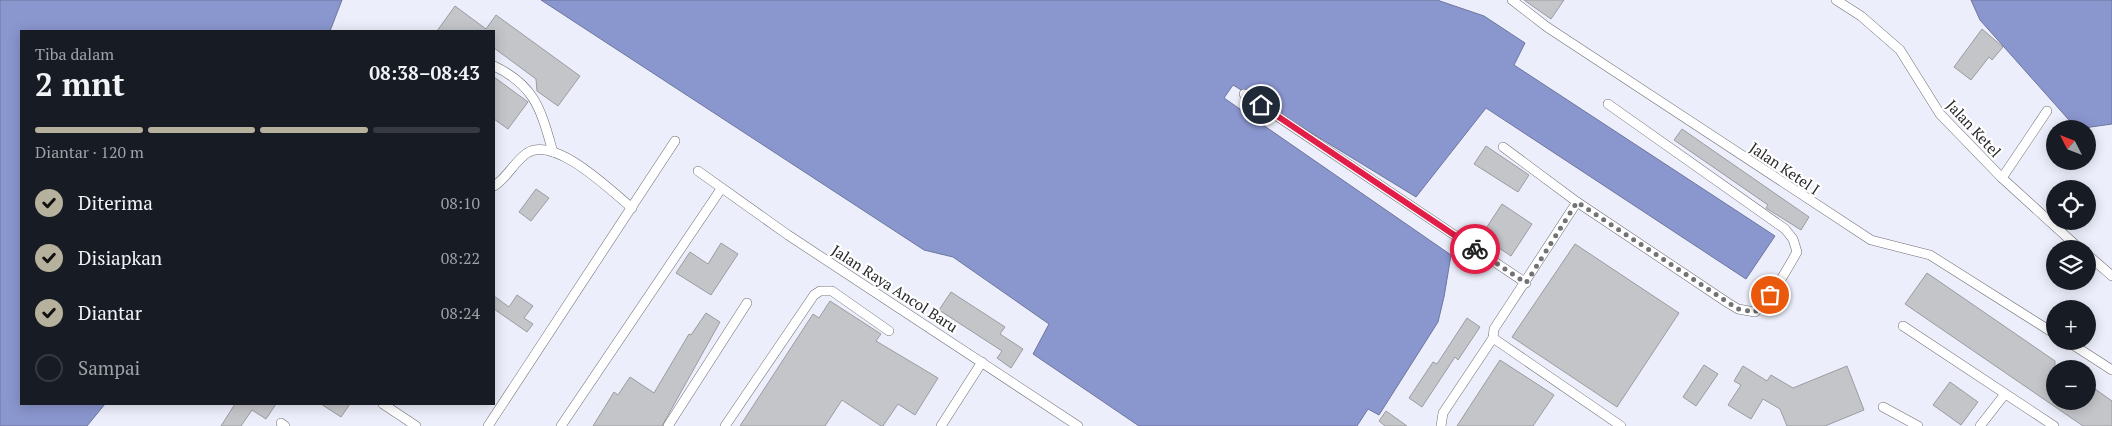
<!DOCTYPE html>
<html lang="id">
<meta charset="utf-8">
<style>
body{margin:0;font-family:"PT Serif",serif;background:#242831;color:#f1f3f6;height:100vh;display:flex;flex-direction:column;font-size:19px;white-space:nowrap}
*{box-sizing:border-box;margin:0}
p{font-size:16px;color:#9ea1a6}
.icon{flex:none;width:28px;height:28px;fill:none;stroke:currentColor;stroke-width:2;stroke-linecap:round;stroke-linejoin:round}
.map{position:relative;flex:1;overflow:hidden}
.drawer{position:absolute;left:20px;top:30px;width:475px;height:375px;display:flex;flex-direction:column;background:#171b24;border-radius:0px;box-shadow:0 2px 12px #0003}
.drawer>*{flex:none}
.needle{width:32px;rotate:312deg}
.buttons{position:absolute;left:2046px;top:120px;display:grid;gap:10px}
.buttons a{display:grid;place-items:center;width:50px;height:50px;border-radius:50%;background:#171b24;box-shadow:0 2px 12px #0003;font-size:25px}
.pin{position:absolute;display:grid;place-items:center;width:42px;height:42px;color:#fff;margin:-21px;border:2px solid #fff;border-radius:50%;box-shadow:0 1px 5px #0007}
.courier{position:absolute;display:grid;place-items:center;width:50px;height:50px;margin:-25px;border:4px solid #e11d48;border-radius:50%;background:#fff;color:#222;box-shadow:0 1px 6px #0007}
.headline em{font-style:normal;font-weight:700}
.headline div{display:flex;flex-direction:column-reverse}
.headline{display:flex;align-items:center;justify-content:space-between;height:85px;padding:0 15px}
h1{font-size:32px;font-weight:700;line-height:38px}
.bar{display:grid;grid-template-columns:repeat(4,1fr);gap:8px 5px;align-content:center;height:60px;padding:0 15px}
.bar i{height:6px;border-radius:4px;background:#363941}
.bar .selected{background:#b6b19c}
.bar p{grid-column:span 4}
ol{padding:0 15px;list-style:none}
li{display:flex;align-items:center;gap:15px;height:55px}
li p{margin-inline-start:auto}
li .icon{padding:5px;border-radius:50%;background:#b6b19c;color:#111;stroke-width:4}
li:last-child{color:#9ea1a6}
li i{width:28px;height:28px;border:2px solid #363941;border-radius:50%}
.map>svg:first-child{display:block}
.built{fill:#eceffb;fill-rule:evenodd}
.water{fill:#8a96ce;stroke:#6d769d}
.building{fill:#c4c5c9;stroke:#9b9ca1}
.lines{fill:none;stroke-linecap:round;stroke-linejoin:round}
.lane-casing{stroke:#6c6d71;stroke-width:10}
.lane{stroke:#fff;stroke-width:9}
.done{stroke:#727275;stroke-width:5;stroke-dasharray:0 9}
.route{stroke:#e11d48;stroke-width:6}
.labels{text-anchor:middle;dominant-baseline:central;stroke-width:4.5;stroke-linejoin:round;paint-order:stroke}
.street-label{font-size:15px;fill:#2a2a2c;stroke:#fff}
</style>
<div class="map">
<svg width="2112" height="426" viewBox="0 0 2112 426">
<rect width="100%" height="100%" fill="#f7f8fc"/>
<g class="built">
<polygon points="342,0 541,0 924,250 953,257 1049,324 1033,354 1139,426 87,426 105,404 494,404 494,31 330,31"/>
<path d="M1437,0H1971L1980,20L2077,129H2055V161H2088L2087,129L2112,124V426H1357L1368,409L1379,415L1438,322L1445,297L1224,98L1233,85L1415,197L1484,16ZM2055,189H2088V221H2055ZM2055,249H2088V281H2055ZM2055,309H2088V341H2055ZM2055,369H2088V401H2055Z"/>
</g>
<g class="water">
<polygon points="0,0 342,0 330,31 21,31 21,404 105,404 87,426 0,426"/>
<polygon points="541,0 1437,0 1484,16 1525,43 1514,65 1775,236 1746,279 1486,108 1416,197 1233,85 1224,98 1451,255 1444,297 1438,322 1379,415 1368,409 1357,426 1139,426 1033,354 1049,324 953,257 924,250"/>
<polygon points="1971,0 2112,0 2112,124 2077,129 1980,20"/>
</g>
<g class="building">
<polygon points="1524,0 1564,0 1551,19"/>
<polygon points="455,6 486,29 496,15 580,76 558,106 537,91 536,79 494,48 494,31 437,31"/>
<polygon points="1982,29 2003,47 1992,60 1989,57 1971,80 1954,67"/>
<polygon points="494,77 528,102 508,129 494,119"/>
<polygon points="1682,129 1809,217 1801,230 1766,208 1768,205 1674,140"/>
<polygon points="1486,146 1529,175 1518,192 1474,164"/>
<polygon points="536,189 549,198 531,221 519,212"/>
<polygon points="1502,204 1532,224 1511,256 1481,236"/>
<polygon points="721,243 738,254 711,295 676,273 690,252 708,264"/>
<polygon points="1575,244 1679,313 1617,407 1512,337"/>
<polygon points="1927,273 2055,361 2055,401 2088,401 2088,384 2112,401 2112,426 2083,426 1905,304"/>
<polygon points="951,292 1005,327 1000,334 1023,349 1011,368 997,358 1002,351 939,310"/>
<polygon points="517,295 533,306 524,318 533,324 527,332 494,309 494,296 509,307"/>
<polygon points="830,301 881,334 876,341 938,378 915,415 898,404 883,426 881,426 842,400 825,426 740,426 813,314 819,318"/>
<polygon points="706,313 720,322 662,426 593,426 614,392 618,395 630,377 654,393 689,334 691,335"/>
<polygon points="1467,318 1480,327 1458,360 1455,357 1422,407 1409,398 1433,362 1437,364"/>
<polygon points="1500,360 1554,395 1533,426 1457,426"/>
<polygon points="1704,365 1718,374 1696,406 1683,397"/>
<polygon points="1743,366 1767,381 1771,375 1793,388 1847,366 1864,410 1825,426 1787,426 1780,409 1763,399 1751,419 1728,405 1741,385 1734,381"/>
<polygon points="1950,382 1978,402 1961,425 1933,405"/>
<polygon points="235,404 276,404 266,419 252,410 241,426 221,426"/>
<polygon points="321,404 350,404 341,417"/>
<polygon points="1386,411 1407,426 1385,426 1379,421"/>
</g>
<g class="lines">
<g class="lane-casing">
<g id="lane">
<polyline points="1512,0 1547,27 1871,240 1930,255 2055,334"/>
<polyline points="1836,0 1861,16 1900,50 1940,114 2002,178 2080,249"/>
<path d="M494,66C536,86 541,111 553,152"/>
<polyline points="1244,94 1526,283"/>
<polyline points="1503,147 1577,202 1494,329 1493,338 1621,426"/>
<polyline points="698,171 788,235 1078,426"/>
<polyline points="2002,178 2047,111"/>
<path d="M494,186C507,178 514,162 527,153C555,135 611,191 632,208"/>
<path d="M1577,202L1728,303L1738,309L1755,312C1773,295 1785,273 1797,252L1793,239L1785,229L1608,104"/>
<polyline points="2088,255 2112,276"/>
<polyline points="1903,326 2054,426"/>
<polyline points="2067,341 2112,370"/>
<polyline points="383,404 416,426"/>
<polyline points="1883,407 1918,426"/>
<polyline points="281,423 285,426"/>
<polyline points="488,426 675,141"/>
<polyline points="561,426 721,189"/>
<polyline points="668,426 747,303"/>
<polyline points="725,426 814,295 820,291 832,291 889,331"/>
<polyline points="941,426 982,362"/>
<polyline points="1441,426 1443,413 1493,338"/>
<polyline points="1980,426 2005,394"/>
</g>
</g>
<use href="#lane" class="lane"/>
</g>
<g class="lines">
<polyline class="done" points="1475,249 1526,283 1577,202 1738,309 1755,312 1770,295"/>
<polyline class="route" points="1261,105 1475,249"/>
</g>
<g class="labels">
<g class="street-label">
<text transform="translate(1974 128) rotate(47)">Jalan Ketel</text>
<text transform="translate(1785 168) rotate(34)">Jalan Ketel I</text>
<text transform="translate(895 288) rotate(33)">Jalan Raya Ancol Baru</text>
</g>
</g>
</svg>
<div class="buttons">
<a><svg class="needle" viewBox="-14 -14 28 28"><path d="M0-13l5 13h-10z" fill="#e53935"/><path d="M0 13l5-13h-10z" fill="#9ea1a6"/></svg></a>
<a><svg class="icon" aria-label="locate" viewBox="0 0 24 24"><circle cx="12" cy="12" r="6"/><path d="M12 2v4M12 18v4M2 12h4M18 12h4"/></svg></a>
<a><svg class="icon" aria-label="layers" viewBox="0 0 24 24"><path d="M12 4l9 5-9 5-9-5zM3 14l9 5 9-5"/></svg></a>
<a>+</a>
<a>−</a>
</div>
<div class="pin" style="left:1770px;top:295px;background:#ea580c"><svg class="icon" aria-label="bag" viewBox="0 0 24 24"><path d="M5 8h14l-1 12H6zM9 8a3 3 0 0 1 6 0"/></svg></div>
<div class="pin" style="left:1261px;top:105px;background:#1f2937"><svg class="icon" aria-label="home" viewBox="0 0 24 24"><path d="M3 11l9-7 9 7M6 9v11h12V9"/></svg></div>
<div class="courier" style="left:1475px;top:249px"><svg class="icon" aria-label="bike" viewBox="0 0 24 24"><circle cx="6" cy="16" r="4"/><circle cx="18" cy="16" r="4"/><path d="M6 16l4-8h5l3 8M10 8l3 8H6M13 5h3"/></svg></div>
<section class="drawer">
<div class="headline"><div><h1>2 mnt</h1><p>Tiba dalam</p></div><em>08:38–08:43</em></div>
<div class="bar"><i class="selected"></i><i class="selected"></i><i class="selected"></i><i></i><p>Diantar · 120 m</p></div>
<ol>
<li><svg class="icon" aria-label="check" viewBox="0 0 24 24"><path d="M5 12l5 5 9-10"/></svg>Diterima<p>08:10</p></li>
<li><svg class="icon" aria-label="check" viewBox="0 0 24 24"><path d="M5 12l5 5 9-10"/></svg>Disiapkan<p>08:22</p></li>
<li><svg class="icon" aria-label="check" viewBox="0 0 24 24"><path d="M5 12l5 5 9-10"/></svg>Diantar<p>08:24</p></li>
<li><i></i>Sampai</li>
</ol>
</section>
</div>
